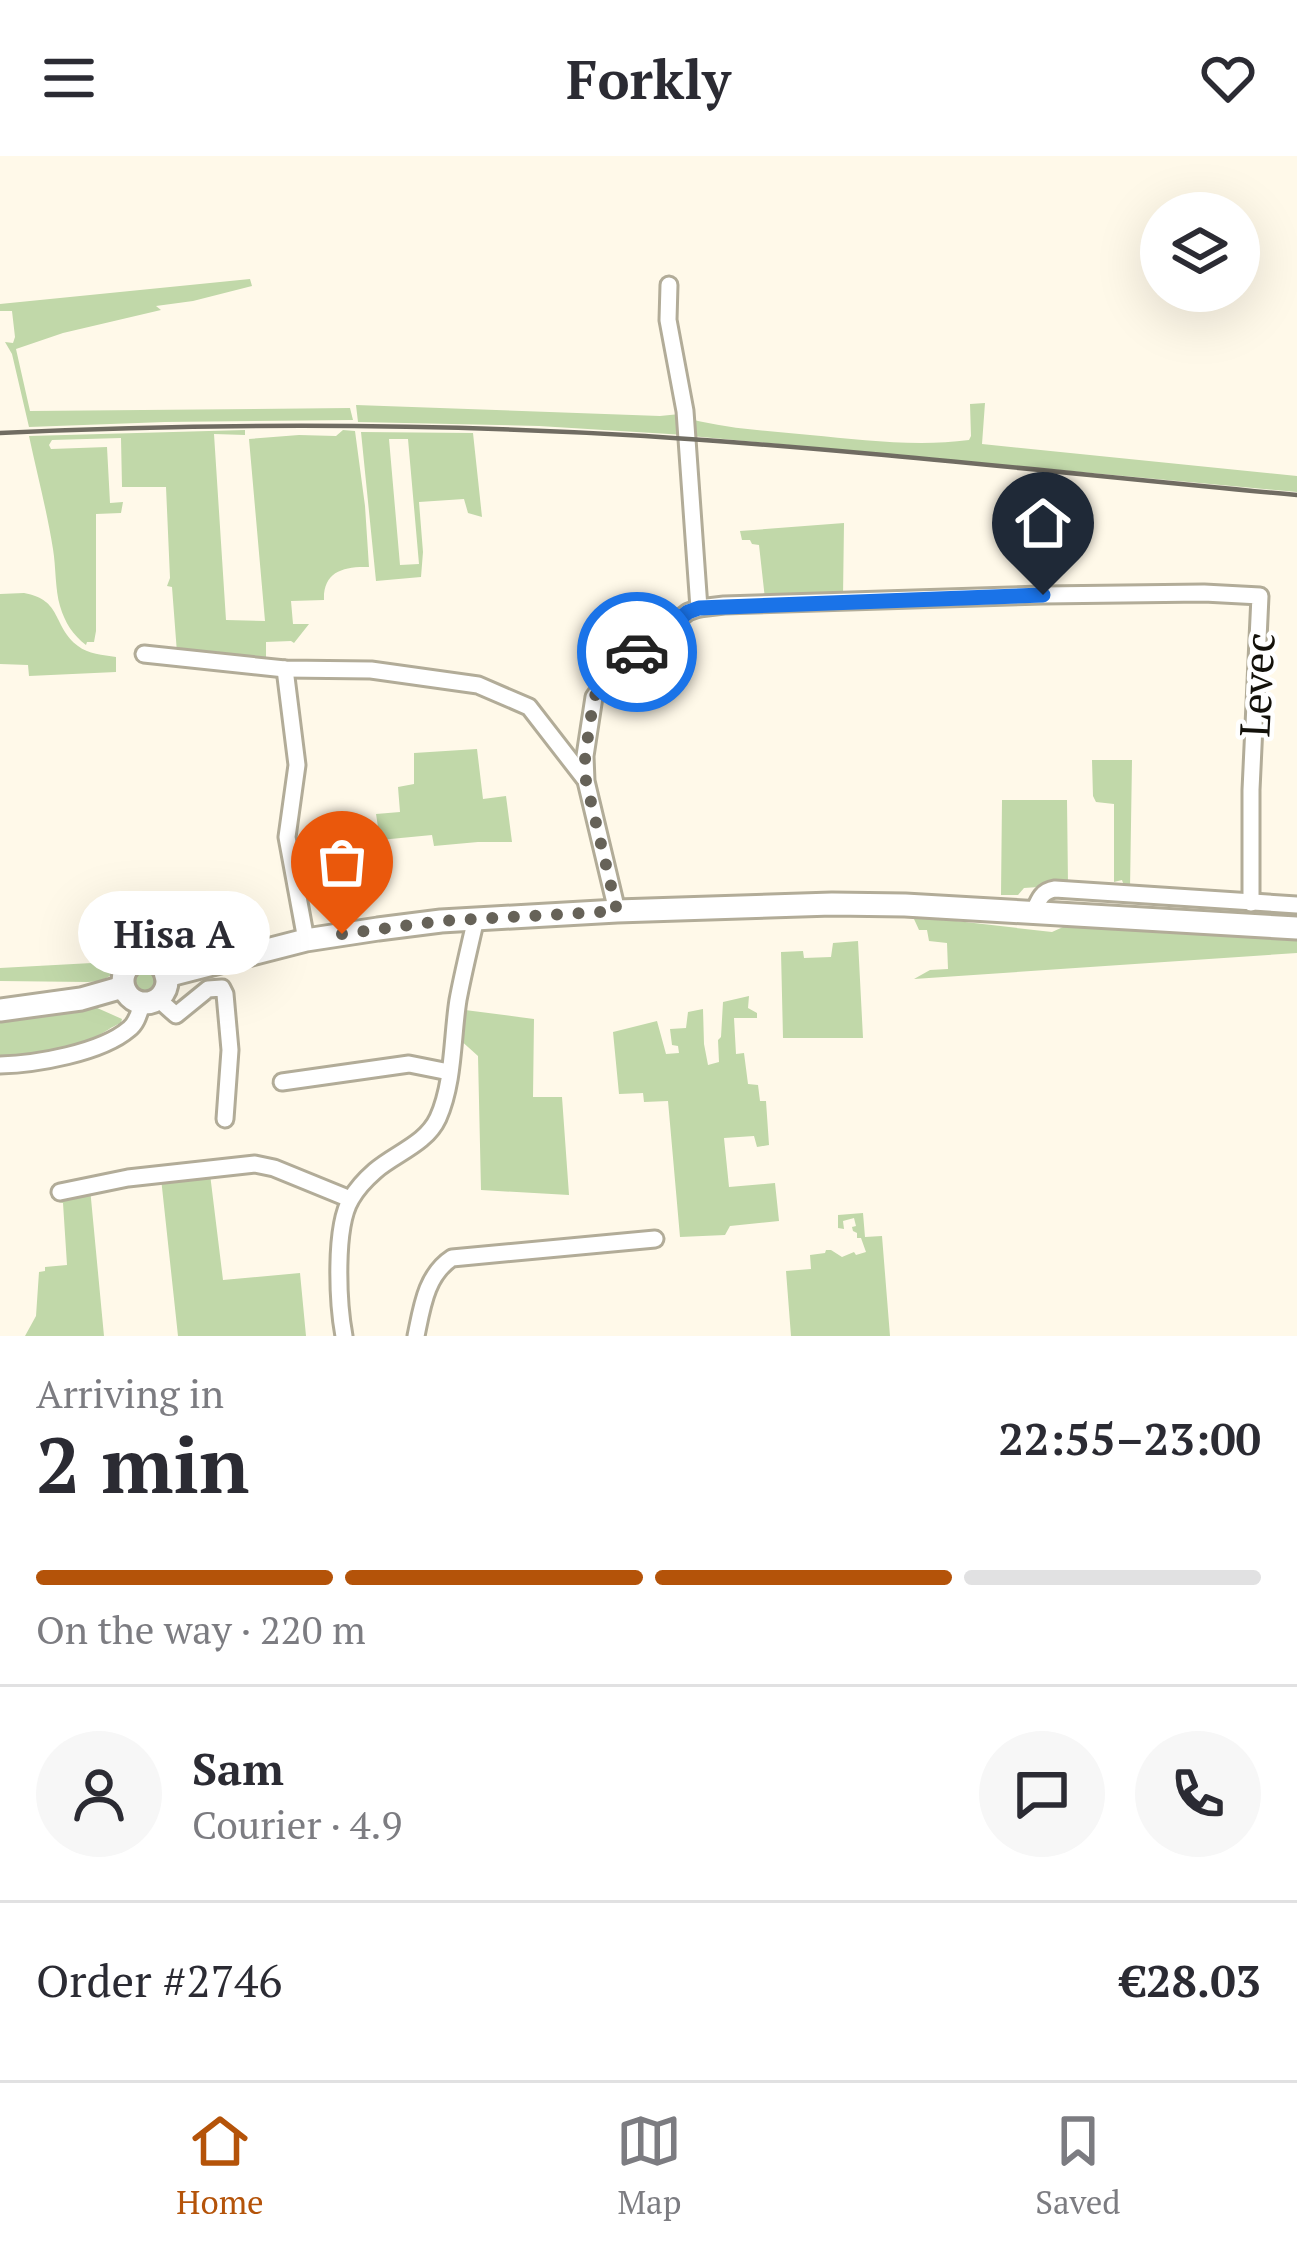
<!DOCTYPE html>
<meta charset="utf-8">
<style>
body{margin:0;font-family:"PT Serif",serif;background:#f7f7f7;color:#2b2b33;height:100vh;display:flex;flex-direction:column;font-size:45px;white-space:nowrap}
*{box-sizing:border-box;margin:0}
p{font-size:39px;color:#7c7c81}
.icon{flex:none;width:66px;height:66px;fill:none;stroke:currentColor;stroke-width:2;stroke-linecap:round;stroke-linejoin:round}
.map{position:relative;height:1180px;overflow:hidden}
.sheet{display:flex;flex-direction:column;background:#fff;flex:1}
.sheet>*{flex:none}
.controls{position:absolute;left:1140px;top:36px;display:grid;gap:24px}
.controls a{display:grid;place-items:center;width:120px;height:120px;border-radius:50%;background:#fff;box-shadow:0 12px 48px #0002;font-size:60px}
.pin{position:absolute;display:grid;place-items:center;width:102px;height:102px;color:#fff;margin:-123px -51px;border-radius:50% 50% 50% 0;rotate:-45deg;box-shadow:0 0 12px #0007}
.pin .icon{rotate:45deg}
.courier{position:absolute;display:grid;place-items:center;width:120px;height:120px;margin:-60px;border:9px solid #1a73e8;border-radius:50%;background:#fff;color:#222;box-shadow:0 3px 15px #0007}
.bubble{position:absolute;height:84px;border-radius:42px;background:#fff;box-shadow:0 12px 48px #0002;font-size:39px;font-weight:800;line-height:84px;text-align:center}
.summary em{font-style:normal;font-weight:800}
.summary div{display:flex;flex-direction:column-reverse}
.summary{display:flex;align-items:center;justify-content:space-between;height:204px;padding:0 36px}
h1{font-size:78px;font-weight:800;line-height:90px}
.bar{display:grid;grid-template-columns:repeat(4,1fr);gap:18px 12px;align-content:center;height:144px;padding:0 36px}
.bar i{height:15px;border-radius:9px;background:#e1e1e2}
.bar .selected{background:#b45309}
.bar p{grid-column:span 4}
.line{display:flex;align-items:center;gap:30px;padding:0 36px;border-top:3px solid #e1e1e2}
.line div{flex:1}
.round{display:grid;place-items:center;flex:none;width:126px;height:126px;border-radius:63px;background:#f7f7f7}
header{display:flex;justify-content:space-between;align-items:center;height:156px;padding:0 36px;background:#fff;font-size:54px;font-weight:800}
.tab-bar{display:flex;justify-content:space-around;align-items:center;height:168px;border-top:3px solid #e1e1e2;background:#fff;font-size:33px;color:#7c7c81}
.tab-bar a{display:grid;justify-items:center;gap:6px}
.tab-bar .selected{color:#b45309}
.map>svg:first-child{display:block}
.green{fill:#c1d8a9;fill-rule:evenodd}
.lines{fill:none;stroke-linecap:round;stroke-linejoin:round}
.minor-casing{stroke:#b2ac98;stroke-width:21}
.secondary-casing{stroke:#b2ac98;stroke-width:27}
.minor{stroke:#fff;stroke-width:15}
.secondary{stroke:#fff;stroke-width:21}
.rail{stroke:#706c62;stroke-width:4.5}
.done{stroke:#666258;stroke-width:12;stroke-dasharray:0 21.6}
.route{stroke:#1a73e8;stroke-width:15}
.labels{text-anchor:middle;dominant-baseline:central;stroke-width:9;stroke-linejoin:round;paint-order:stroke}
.street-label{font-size:42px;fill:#13110a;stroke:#fff}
</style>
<header><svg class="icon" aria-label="menu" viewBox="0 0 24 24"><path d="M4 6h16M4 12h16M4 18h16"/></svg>Forkly<svg class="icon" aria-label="heart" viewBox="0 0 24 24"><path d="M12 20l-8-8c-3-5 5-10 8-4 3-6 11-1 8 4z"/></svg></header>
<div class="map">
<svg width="1297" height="1180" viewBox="0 0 1297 1180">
<rect width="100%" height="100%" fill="#fff9e9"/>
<g class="green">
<polygon points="250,123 252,130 193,145 156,150 161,154 63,177 16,193 30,255 350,252 353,264 165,266 29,271 12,198 5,186 13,187 15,181 12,155 0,155 0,148"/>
<path d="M985,247L982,288L1297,320V336L691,280L690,263C729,273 769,275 810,279C862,284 917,291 969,284L971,280L970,248Z"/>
<polygon points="356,249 660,260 680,258 685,279 539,270 358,266"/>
<path d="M245,274V279L214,278L226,464L265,465L249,283L299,279L336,280L343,274L355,275L365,350L369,411C343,410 323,416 324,444L291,445L293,468H309L294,487L291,485L266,486V508L177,497L172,431L167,430L170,422L166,331H122L121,282L52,284L49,289L51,293L107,291L110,347L123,346L121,357L96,358V475L94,486H87L86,489C73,479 65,467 60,450C55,433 56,411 53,393C47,355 37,318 29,280Z"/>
<path d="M361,276L473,277L482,361L468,357L464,343L419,346L423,396L421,421L376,425ZM389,283H408L419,408L400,409Z"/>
<polygon points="844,367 843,441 765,443 759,389 752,388 750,384 742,384 740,375"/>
<path d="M24,437C63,444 52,470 78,490C88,498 103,499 116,501V516L29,520L28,509L0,508V438Z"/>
<polygon points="477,593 483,643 506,640 512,686 478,686 434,690 432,679 380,684 376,658 400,656 398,631 414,628 414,597"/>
<polygon points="1092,604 1132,604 1130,733 1125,733 1122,724 1114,726 1114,648 1096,646 1093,640"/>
<polygon points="1002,644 1067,644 1068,729 1024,732 1018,739 1001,739"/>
<polygon points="921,761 1052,776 1072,767 1297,778 1297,797 914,823 930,814 948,813 947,787 929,785 927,774 919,774 914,763"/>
<polygon points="858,785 863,882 783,882 781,796 803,795 804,802 831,801 833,787"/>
<polygon points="92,807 111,809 115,817 101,825 88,826 0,825 0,812"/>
<circle cx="145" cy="825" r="16"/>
<polygon points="749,840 748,852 757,857 757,862 734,862 736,898 744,897 748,928 758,929 760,945 766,945 769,989 757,991 754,980 724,982 729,1031 775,1027 779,1065 730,1070 725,1079 680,1081 668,945 644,946 643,937 619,938 613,876 657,865 666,898 679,897 678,890 672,889 670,873 686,872 688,856 703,853 704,888 708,909 719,906 718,884 721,881 723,846"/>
<path d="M95,851L122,863L121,867C111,871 105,876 96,881C71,896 28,902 0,899V864L44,861Z"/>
<polygon points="465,854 534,863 533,941 562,941 569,1039 481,1034 478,900 458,882"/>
<polygon points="210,1018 223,1124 300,1117 306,1180 178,1180 161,1022"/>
<polygon points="90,1032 104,1180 25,1180 36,1160 39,1116 45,1115 45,1111 67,1109 63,1047 58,1046 58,1042"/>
<polygon points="863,1057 865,1081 882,1080 890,1180 791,1180 786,1115 811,1113 810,1099 825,1097 826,1094 831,1094 842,1101 854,1096 856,1099 866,1096 861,1082 857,1082 857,1077 853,1075 852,1071 856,1070 854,1062 843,1065 844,1073 838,1072 838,1059"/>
</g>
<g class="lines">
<g class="minor-casing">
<g id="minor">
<polyline points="669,129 668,164 685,255 699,452"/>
<polyline points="144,498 285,513 371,514 478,529 529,551 584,622"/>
<polyline points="285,513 297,609 287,681 306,784"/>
<polyline points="617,755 586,625 585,600 594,541 606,524 645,489 688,456 699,452 724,449 1043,439 1204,437 1260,440 1251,634 1251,747"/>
<path d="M1034,755C1039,743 1042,735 1055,733L1297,749"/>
<polyline points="158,843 176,859 208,833 222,832 225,838 230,894 225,963"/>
<path d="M0,909C36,908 101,897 129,873C137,867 139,857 142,848"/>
<polyline points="282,926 409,908 449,916"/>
<polyline points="60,1036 128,1022 255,1008 274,1012 350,1043"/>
<path d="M344,1180C338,1148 334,1071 351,1043C356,1034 367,1022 375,1015C396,997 426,988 438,962C454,926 452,882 458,844C463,817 470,789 476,762"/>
<path d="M416,1180C422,1151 426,1119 452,1102L655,1083"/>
</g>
</g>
<g class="secondary-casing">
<g id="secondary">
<circle cx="145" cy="825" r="22"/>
<polyline points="166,820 306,784 378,773 441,765 617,755 832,748 905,749 1297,772"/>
<polyline points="0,854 81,843 123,831"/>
</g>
</g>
<use href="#minor" class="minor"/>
<use href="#secondary" class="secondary"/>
<path class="rail" d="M0,277C215,267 430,267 645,280C863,294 1080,319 1297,339"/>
</g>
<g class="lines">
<polyline class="done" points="342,778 441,765 617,755 586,625 585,600 594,541 606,524 637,496"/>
<polyline class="route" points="637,496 688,456 699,452 1043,439"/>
</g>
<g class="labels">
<g class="street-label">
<text transform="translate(1256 529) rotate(-87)">Levec</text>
</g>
</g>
</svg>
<div class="controls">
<a><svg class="icon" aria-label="layers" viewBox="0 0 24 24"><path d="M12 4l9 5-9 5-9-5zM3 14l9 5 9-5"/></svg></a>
</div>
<div class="pin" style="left:342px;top:778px;background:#ea580c"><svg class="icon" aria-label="bag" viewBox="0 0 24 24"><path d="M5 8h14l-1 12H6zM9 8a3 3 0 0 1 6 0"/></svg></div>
<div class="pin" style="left:1043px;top:439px;background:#1f2937"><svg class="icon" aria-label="home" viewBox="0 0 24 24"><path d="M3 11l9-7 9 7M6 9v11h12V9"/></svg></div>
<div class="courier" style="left:637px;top:496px"><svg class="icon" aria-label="car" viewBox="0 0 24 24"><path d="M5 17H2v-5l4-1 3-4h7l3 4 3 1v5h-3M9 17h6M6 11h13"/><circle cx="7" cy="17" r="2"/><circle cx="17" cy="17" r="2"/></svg></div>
<div class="bubble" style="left:78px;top:735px;width:192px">Hisa A</div>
</div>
<section class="sheet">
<div class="summary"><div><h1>2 min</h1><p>Arriving in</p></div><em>22:55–23:00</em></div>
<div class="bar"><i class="selected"></i><i class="selected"></i><i class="selected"></i><i></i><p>On the way · 220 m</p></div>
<div class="line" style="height:216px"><a class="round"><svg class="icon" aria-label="person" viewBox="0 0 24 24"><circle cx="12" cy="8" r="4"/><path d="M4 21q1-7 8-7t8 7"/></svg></a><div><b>Sam</b><p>Courier · 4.9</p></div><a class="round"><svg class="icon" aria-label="chat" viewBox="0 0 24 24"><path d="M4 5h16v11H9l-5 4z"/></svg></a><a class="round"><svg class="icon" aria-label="phone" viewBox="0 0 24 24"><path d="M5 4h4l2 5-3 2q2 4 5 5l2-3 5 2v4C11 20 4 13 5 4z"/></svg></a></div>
<div class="line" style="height:156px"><div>Order #2746</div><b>€28.03</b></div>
</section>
<nav class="tab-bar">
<a class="selected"><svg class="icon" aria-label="home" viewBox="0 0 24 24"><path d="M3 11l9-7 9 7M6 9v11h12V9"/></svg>Home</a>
<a><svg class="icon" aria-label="map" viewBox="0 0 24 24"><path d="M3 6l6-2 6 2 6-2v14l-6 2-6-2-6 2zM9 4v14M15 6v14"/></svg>Map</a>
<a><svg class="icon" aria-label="saved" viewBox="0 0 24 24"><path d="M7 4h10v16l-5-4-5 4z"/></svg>Saved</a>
</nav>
